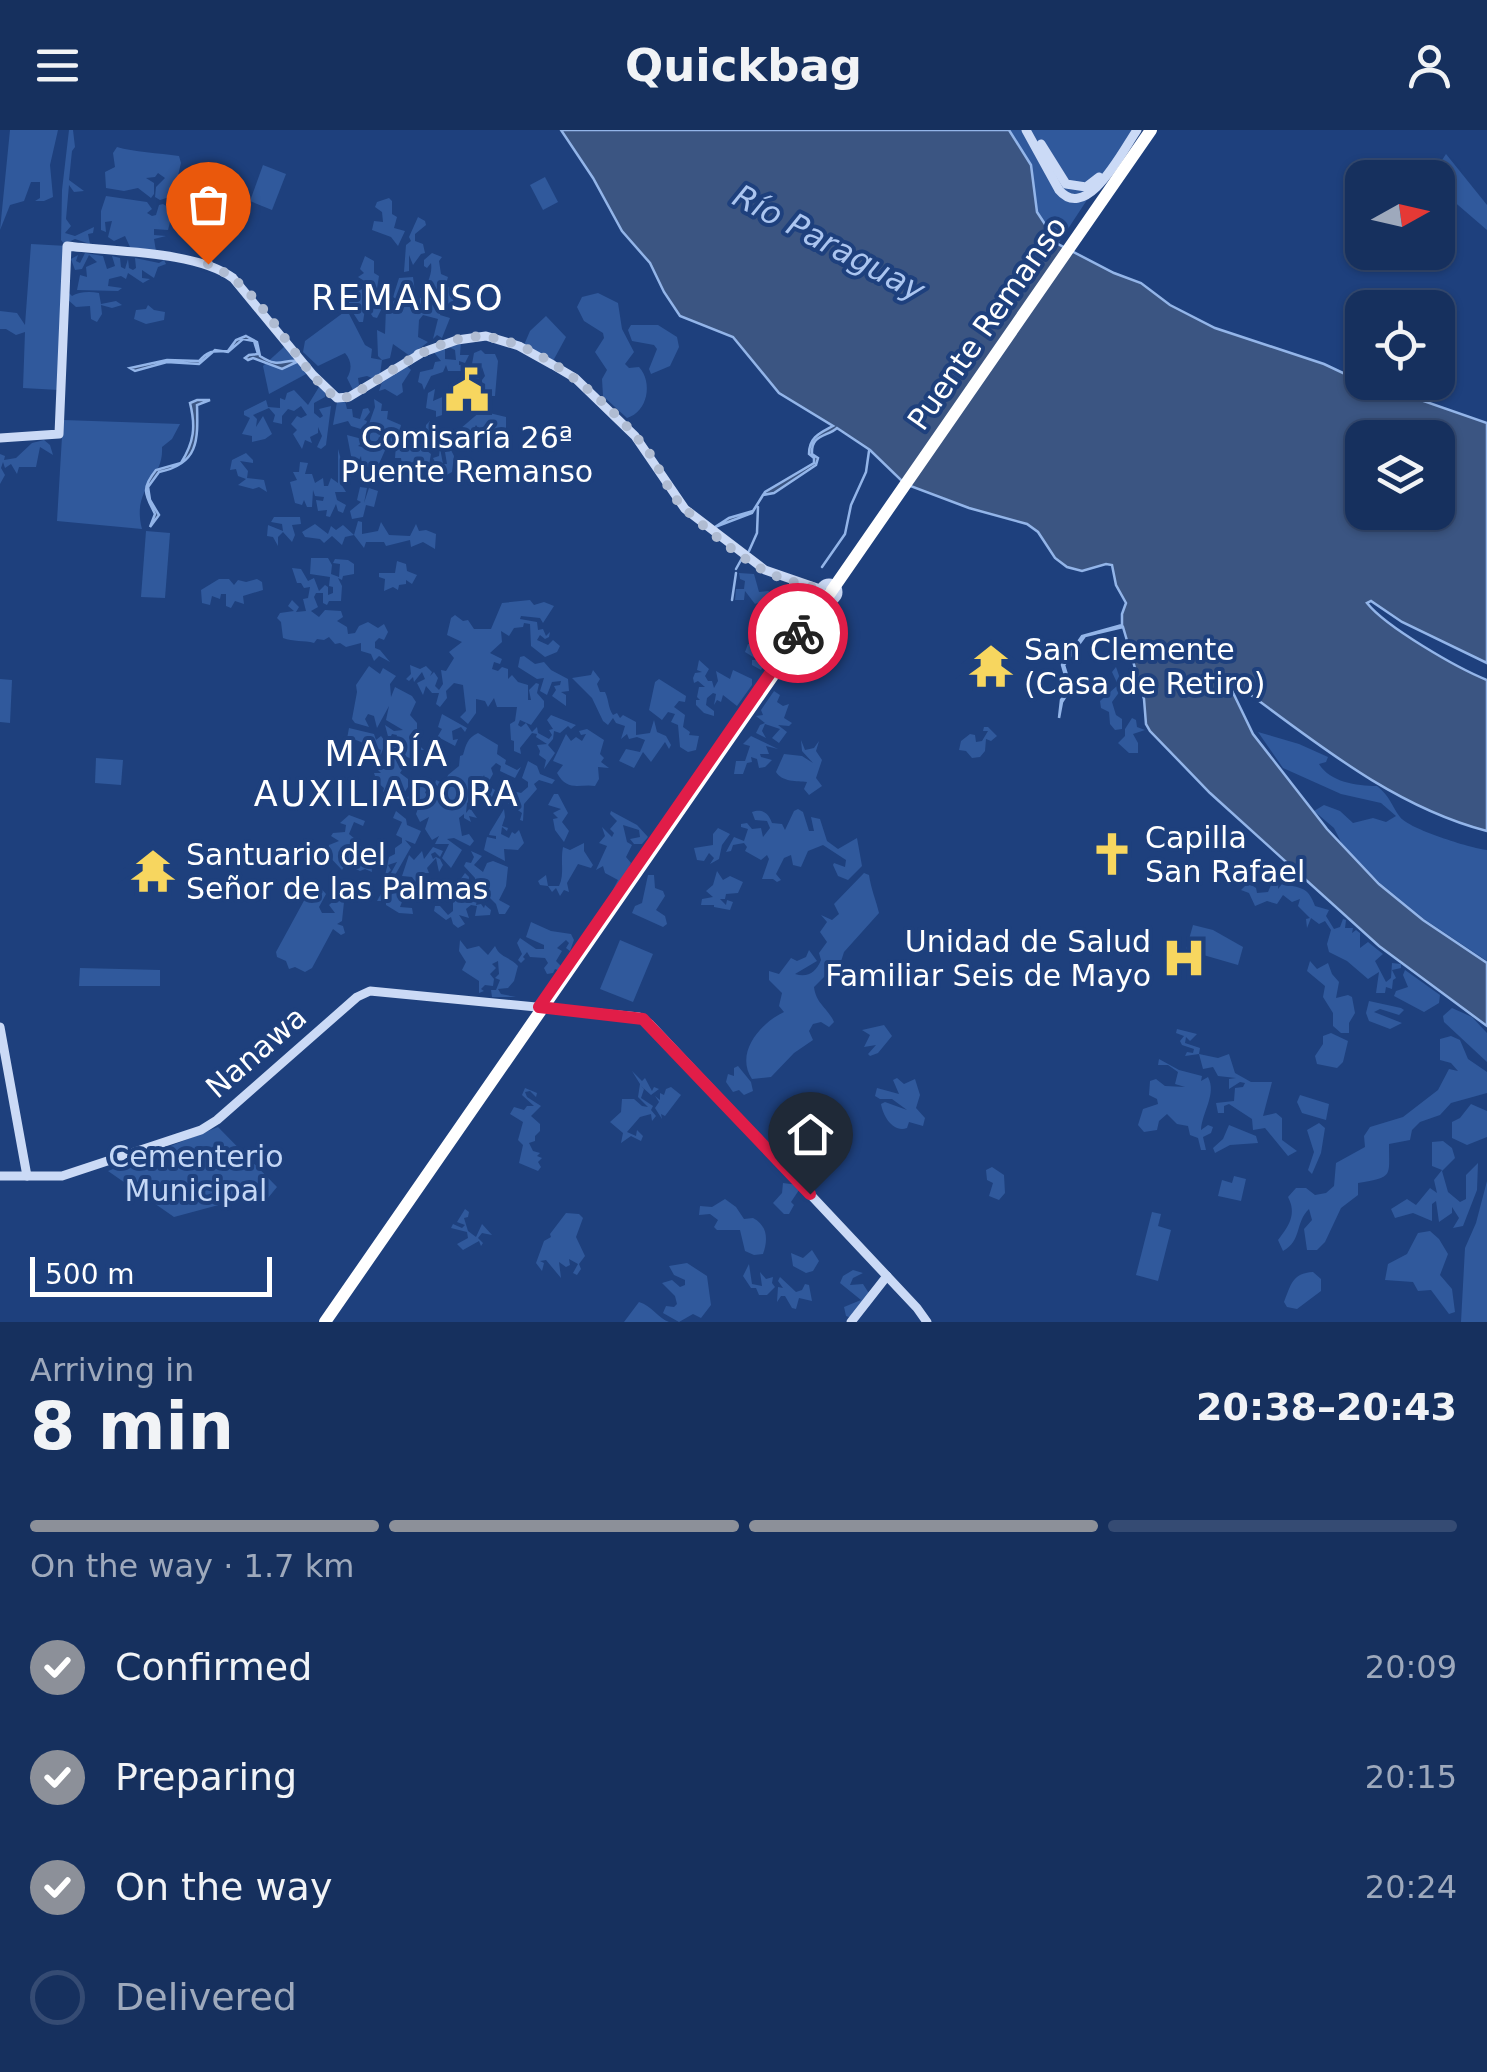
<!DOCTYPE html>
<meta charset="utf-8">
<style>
body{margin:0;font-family:"DejaVu Sans",sans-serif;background:#1f3864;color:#f1f3f6;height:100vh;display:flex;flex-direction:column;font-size:38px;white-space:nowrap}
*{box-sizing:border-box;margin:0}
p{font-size:32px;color:#9ea9bc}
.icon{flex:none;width:55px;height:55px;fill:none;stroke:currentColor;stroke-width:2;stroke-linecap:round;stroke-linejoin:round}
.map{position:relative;height:1192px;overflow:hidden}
.panel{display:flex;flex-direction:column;background:#16305e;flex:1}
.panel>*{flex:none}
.needle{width:65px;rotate:82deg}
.tools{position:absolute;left:1345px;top:30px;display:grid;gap:20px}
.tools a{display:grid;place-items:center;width:110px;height:110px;border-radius:20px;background:#16305e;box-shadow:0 2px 8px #0004,0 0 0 2px #354b73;font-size:50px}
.scale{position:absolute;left:30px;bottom:25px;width:242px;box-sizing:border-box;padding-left:10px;border:5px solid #fff;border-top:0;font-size:28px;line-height:35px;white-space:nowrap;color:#fff;-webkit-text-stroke:8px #1e407d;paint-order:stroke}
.pin{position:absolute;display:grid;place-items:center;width:85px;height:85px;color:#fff;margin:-102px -42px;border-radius:50% 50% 50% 0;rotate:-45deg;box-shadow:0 0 10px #0007}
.pin .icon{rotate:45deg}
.courier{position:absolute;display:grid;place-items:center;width:100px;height:100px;margin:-50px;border:8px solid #e11d48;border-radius:50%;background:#fff;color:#222;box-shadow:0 2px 12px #0007}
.head em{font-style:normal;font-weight:600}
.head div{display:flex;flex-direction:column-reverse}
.head{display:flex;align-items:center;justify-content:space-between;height:170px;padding:0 30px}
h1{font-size:65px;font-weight:600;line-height:75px}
.bar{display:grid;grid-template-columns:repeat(4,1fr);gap:15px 10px;align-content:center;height:120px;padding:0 30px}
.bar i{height:12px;border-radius:8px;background:#354b73}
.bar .current{background:#8c9099}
.bar p{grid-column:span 4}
ol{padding:0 30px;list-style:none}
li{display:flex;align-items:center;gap:30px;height:110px}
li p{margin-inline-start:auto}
li .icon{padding:10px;border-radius:50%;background:#8c9099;color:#fff;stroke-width:4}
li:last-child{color:#9ea9bc}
li i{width:55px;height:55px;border:5px solid #354b73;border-radius:50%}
header{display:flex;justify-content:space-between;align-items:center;height:130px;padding:0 30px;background:#16305e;font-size:45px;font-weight:600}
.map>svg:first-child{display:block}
.green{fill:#30599c}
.water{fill:#3b5582;stroke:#93b5e9;stroke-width:2.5;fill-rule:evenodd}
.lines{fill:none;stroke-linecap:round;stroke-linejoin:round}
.stream{stroke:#93b5e9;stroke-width:2.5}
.secondary{stroke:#cbdaf6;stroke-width:9}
.highway{stroke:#fff;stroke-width:12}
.done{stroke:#b0bcd2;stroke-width:10;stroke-dasharray:0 18}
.route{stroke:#e11d48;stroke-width:12}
.labels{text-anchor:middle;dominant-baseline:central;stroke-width:8;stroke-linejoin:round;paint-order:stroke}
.street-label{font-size:30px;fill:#fff;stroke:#1e407d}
.poi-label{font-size:30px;fill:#fff;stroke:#1e407d;text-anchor:start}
.park-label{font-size:30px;fill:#c4d7f6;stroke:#1e407d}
.water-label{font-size:32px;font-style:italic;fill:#abc5f0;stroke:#1e407d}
.quarter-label{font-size:35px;letter-spacing:2.5px;fill:#fff;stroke:#1e407d}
</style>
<header><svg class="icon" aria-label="menu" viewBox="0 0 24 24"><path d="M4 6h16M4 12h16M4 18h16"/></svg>Quickbag<svg class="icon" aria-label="person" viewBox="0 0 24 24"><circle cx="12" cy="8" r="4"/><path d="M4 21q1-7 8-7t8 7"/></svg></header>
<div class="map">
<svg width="1487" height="1192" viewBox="0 0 1487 1192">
<rect width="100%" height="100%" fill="#1e407d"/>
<g class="green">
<polygon points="10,0 58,0 50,35 53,67 44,71 35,71 40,68 40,52 31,52 24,71 10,75 0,100"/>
<polygon points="69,0 73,0 75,17 72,21 69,50 84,61 74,62 69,55 66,89 71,96 65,103 75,106 94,97 93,103 88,104 90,114 75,109 64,114 61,110 62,60"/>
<polygon points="1009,0 1133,0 1058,114 1037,82 1031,35"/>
<path d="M117,17C133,22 159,23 179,26L181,33L173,66L160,70L155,67L156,57L165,48L158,43L155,47L146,48L154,53V64L151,68L138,58L124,61L106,58L105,42L115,37L113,23Z"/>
<polygon points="1446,24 1487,75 1487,100 1451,69 1435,41"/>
<polygon points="263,35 286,44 272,80 250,71"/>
<polygon points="545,47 558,72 543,80 530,55"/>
<polygon points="106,66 147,72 152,79 147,83 152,86 156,85 159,75 163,74 173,80 168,100 154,99 154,105 166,106 154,109 156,121 113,116 130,117 125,106 114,111 108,107 112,91 105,92 106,102 101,100 101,81"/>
<polygon points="389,68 392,71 392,84 397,87 394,98 405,101 398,116 391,107 372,100 374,91 383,92 382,82 375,77 377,72"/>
<polygon points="418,87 425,91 426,95 415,104 415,111 423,114 425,123 421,124 413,135 409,125 409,141 404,142 406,115 411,111 409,107"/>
<path d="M31,114L67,116L68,162L72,166C78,162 89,161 99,163L101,174L116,171L122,175L112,178L101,175L102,184L97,192L91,189L90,176L76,177L67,169L59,260L23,258L25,202L16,205L6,199H0V181L17,183L25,195Z"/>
<polygon points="85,123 103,126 107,139 115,136 112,126 120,128 121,137 125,139 128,129 129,138 133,140 136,138 135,128 159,133 164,130 166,134 158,137 154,148 142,140 142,148 150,149 143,153 128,143 126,149 121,146 109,149 108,156 122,158 118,161 77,160 80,145 87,147 86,137 97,132 89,125 82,139 75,140 71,129 78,125 76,131 80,133"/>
<path d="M432,123L442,127L439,131L441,144L448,147L445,157L457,158L453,171L442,177L440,185L450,188L442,208L437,205L433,209L438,189L423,185L419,190L418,207L428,212L410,226L393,214L390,228L382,230L380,245L374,249L367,246L358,248L359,255L353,260L347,248C352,240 352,231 345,223L318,236L303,222L305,211L347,180L365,215L372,219L371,228L382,230L378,226L377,200L385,204L386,178L396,169L393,167L399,148L413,147L418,185L420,168L424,167C425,154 433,146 431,133L427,138L424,136V130Z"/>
<polygon points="365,126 374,131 374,143 379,146 375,171 381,180 377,188 373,187 369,181 371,161 368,159 363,192 359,192 348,175 354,160 367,159 366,152 358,147 364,143 360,139"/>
<path d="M598,163L618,173L622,199L634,222L625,234L629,238L639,237C653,252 648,282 627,288L603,266L602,249L607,240L595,222L604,208L603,203L584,191L577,177L582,167Z"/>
<polygon points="148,175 154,180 165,182 164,190 146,194 134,189 136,180 146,179"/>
<polygon points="546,186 566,207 553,231 524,215 530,201"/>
<polygon points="631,195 658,195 677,207 679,217 670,236 651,244 649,239 657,219 654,215 632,211 628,200"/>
<polygon points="461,211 460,225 469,225 465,233 459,231 459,235 468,234 468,241 448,241 446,235 443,242 431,246 424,260 422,254 418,252 420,242 433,239 435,232 441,231 432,220 445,218 445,229 456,230 455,220 449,217"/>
<polygon points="285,216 308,243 269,264 263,236"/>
<polygon points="481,220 485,224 495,224 498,231 495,266 486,266 481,279 482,250 485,246 482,237 479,249 472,248 476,236 472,234 474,223"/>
<polygon points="407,236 411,240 402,254 403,262 397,266 385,259 379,261 383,249"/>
<polygon points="319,257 325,262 325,267 314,273 314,283 320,288 323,286 319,279 331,276 326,315 321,319 317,317 322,306 318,297 318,303 310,307 312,313 305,310 302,319 293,304 297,300 291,294 297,286 301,288 307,285 301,276 294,281 288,279 282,286 282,294 273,292 275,285 269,278 253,285 257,289 256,297 263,286 272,304 265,309 252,312 252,306 242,304 250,288 244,285 244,281 266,270 268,277 280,278 280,268 285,270 287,263 294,260 308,275"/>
<polygon points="435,259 433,271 447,265 451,270 448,276 456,276 459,269 467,277 436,287 436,281 426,278 428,263"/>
<polygon points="374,269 382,274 381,281 388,281 387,289 401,295 397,313 404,301 406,311 413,306 425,307 426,295 430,291 429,301 434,310 424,308 423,318 431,324 429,335 421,336 419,343 415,338 403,342 401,328 395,328 396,315 387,316 378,336 383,349 369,347 374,339 362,335 361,326 357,334 352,331 347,305 362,309 363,312 358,316 362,317 365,311 370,319 379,320 384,308 379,307 377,312 368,310 365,305 375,277"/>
<polygon points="345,271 347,279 352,279 353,287 360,289 363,279 368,278 370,282 364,290 367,291 364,300 351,296 348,291 333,295 337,272"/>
<polygon points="481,281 506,287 506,310 502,300 489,300 484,296 481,302 476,295 473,300 463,302 460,299"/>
<path d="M63,290L180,294L172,309L162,317C164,351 131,356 142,399L57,391Z"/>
<polygon points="44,310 50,315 53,325 40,317 36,337 19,337 17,344 11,334 5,338 3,332 1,338 5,345 0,354 0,324 5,326 4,330 16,328 32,313"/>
<polygon points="449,316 454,326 452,342 443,347 443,341 441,345 430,342 430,336 437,336 433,328 439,326 440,318 443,334 447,334 445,322"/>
<polygon points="338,319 342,333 353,341 350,349 345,347 341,354 346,362 335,362 337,370 346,375 343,383 338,381 336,374 330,387 326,386 327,380 318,381 316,370 323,371 324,367 315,366 313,360 312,377 307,377 304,370 302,375 295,373 290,352 297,350 293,342 299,342 300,332 308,333 305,344 312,344 315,353 323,348 324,356 328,356 331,348 338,353"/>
<polygon points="246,323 253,330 253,333 240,331 248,341 247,348 264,350 267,362 259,357 253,359 238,355 246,349 238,346 236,339 230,340 232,330"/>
<polygon points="360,357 367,358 364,373 369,358 378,361 374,377 366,375 363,387 352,389 350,381 361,372 357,370"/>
<polygon points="274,387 300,387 301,394 292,395 295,405 292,412 283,402 278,407 278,416 273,407 267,406 268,395 283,401 282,394 271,392"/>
<polygon points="358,391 362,392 362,404 378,401 381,392 389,405 410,406 416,394 419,401 426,400 436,404 435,419 423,412 411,417 410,410 386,416 384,412 366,412 364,418 354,405 345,407 342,415 332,406 324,413 320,409 305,407 302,402 315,394 328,404 331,396 336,400 343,395 354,405"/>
<polygon points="146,401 170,403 165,468 141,467"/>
<path d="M311,428H328L332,435L331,444L339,447L340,434L333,433L335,429L348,430L354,434V444L343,446L342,450L338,448L342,456L341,471H329L327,475L323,473V463H316L314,467L318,477L311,481L319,487L325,480L341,481L343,487L337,491L347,497L348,504L355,503L359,496L368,492L378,498L384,494L388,502L384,510L379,508L375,512V518L380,520L390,532L379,526L374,531L371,524L361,521V513L346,517L340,513L335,514L329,507L324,510L317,509L314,513C304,510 293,512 283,508L281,492L277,488L280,483L294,481L288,476L292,470L299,477L296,482L306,481L303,469L308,468L310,457L304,458L301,453H297L292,438L301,439L308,451L314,448L319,461L325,455L328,457V465L333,463V457L329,456L330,447L310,444Z"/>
<polygon points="397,431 406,434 407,441 417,445 412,454 406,450 406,454 399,455 398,460 393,457 384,461 385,449 379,447 379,443 395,443"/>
<polygon points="739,443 754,444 759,462 768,461 775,465 779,462 782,485 786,490 784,496 777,492 773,510 772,501 763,501 762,497 767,488 766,469 755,474 745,461 744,470 735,470 736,459 744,459 745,451 740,449"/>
<polygon points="219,449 229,449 234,455 238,450 246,452 257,449 262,452 263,460 243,466 244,474 235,471 231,478 226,476 226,464 221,464 220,469 212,466 210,475 202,473 201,460"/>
<polygon points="530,470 534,475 544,472 554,476 543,493 540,488 521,486 520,489 537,492 538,500 543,499 546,506 550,502 549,507 545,509 540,505 537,510 548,515 553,510 560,516 557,522 545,527 531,516 530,494 524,493 523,497 514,498 509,506 501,501 502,512 490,523 502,529 500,534 494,532 492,539 498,541 502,537 508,539 508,549 512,545 518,552 528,555 528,570 531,570 529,560 536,553 539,554 537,563 544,571 544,577 531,595 520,590 518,595 521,597 526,593 532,602 537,597 538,603 549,609 552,605 549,600 553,599 547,590 551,585 576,595 571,599 568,596 560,603 554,601 553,609 548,615 555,623 544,639 546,630 539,625 540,621 537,615 547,614 536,607 537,604 532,603 520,618 521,624 514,621 514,611 511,610 510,594 515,591 517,577 497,577 494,568 488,577 485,571 476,569 476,583 468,594 460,587 466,581 463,555 454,553 446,561 447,568 440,577 436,574 439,563 432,563 426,556 423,565 417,553 425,549 422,542 414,552 413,547 409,551 406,549 411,544 410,535 420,539 426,536 432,542 430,546 434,542 438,548 435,556 439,560 443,554 441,540 446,541 454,528 449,522 462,512 447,505 451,488 455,485 463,491 468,490 474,499 491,499 502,473"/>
<polygon points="748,514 774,518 761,540 752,535 752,530 758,530 745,522"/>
<polygon points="524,526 535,534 544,532 551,540 568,549 569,561 561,562 566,565 566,576 552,566 556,560 554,556 560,555 561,551 552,552 547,565 540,561 544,548 537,549 518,537 520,527"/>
<polygon points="699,530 709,539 705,546 708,551 712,551 714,558 718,551 716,541 730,549 733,540 752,549 752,555 737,576 723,565 721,572 717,570 714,575 716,564 713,563 707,568 706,575 714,581 714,586 704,583 696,575 696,570 700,570 697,567 699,557 705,557 698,551 694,553 693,548 695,543 702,542 697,540"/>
<polygon points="369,536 380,544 383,538 396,546 390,554 391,567 395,557 412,566 416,572 410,585 417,593 417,600 410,606 424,620 416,620 412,629 402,625 407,632 400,643 408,649 408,657 402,666 397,667 398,663 389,658 383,662 384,658 377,652 374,643 381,643 375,637 375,632 381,633 390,617 385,614 379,629 381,620 351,608 346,614 349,598 374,604 376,610 381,606 387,614 394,613 397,605 392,604 389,610 385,595 394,601 403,600 386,590 389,576 377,598 374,586 368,584 365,589 369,597 355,593 352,589 357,562 356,555"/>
<polygon points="1116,537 1123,557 1112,572 1116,585 1122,589 1122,599 1115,600 1110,594 1109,582 1101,578 1100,571 1118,555 1112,542"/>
<path d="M593,540L600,549L597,554L600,562H605C609,570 608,578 613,585L617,583L620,588L623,585L636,592V605L650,603L654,590L657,602L666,606L671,615L669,619L665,612L651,632L643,622L634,638L619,631L626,619L640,622L645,610L637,607L629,609L627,604L621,609L625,596L616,593L613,588L608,595L603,591L592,568L572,548L591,545Z"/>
<polygon points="0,549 12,550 10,593 0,592"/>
<polygon points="659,549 686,566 685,572 679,571 674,577 685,585 683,597 690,602 689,605 699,606 696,620 688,622 680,617 678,595 671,592 675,584 668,582 662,590 649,580 655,552"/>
<polygon points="774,561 780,565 777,572 783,576 789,574 784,588 792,593 789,596 778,595 787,602 779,613 772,608 780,599 765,594 762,601 766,608 756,603 760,595 765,593 756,586 763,585 761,580"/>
<polygon points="442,584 467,598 465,602 461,597 452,601 453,610 458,609 455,616 438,607 438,621 431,618 442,599 438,597"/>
<polygon points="1132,588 1136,590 1137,597 1145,600 1133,604 1138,613 1138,623 1129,623 1118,613 1125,606 1125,599"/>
<polygon points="984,597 988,597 997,606 991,611 986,609 985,621 980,627 972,628 966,621 959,620 961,611 970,604 975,605 976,612 982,611 988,601 983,601"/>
<path d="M587,599L604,610L600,624L604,628L601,632L609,638L598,637L599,649L595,656C581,653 568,663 557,643L563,635L553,631L566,604L571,611L576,607L582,611L586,604L581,605L579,601Z"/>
<path d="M1258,602L1299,614L1328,627L1326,632L1319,634C1330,652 1356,656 1377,656C1390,666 1391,675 1400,687C1409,699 1470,718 1487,720V831L1424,789L1380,753L1342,714L1334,698L1314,681L1324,675L1340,681L1353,693L1373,688L1386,692L1396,686L1381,673L1341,664L1283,638Z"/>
<path d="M478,603L498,615L497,624L506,630L505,634L517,640L521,637L515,648L500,641L501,636L496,633L491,638L493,644L489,651L486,652L484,645L481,651L495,660L491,669L476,659L481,667L478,670L479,677L473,673L474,667L467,673L466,683L470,678L477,688L469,686L471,692L464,688V684L459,688L462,706L469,704L474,711L470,716L454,708L447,709L462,720L451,738L442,728L449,714H435L439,706L432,710L425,699L429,687L420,692L416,684L420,673L406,668L409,666L416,670L421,655L427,658L425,663L434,667V659H441L435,654L436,650L445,654L448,645L459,636L460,626L463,625C466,615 467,608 478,603Z"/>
<polygon points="751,606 778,619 766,616 769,624 760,624 761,627 772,630 765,637 759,638 757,629 751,627 752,632 747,633 743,644 734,644 736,631 745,631 750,616 743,614"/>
<path d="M801,610L805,620L814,618L819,611L816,621L822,630L816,648L822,656L809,665L804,659L807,652C797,651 782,652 776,642L784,624L802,626L813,633L802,621Z"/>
<polygon points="96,628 123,630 121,655 95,653"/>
<polygon points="528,631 537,636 540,644 555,650 552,654 539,650 534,654 537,659 524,674 523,691 520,690 522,683 508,673 513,661 521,663 528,657 528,652 522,648"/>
<polygon points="554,664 558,664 568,683 562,692 569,701 564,712 555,700 553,689 558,688 553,683 561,679 548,675"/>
<polygon points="504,679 505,687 502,696 508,698 507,701 502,697 501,704 509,708 512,702 515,704 519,700 524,713 518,720 504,719 505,731 484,720 487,707 496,709 496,706 489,705 490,702"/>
<path d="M798,679L803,682L809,701H814L811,687L820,689L827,711L838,719L857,708L862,736L848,750L838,746L833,735L834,733L845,737L846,730L823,715L808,721L801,737L793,735L791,725L784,728L776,744L781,750L777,752L773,749H762L769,729L767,725L761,730L745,721L747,717L744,713L733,715L731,721L726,722L734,707L744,711L748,699L741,697V694L747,693L752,699L761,698L763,707L770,698L767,691L755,690L752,682C763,678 769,684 772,693L782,694L785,700L794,681Z"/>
<polygon points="396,681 406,689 407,695 421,701 415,714 405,710 411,717 390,754 386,752 397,732 388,735 391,740 385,746 389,727 395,724 395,718 402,713 402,708 396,705 402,692 393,688"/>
<polygon points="611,681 637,695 648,707 642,714 634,714 630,709 640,707 639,700 623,695 627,712 632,715 626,727 631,733 629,737 652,707 605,775 618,750 605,743 603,736 596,740 607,716 599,713 605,706 602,697 612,707 614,703 610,699 617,691 610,684"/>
<polygon points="349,685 365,691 363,696 354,692 349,704 355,709 350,719 352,721 357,712 365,722 374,718 371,725 367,723 366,729 356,726 366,737 371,731 372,742 365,739 360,741 346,734 342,740 325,722 332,721 328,720 329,715 339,711 331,706 333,703 345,702 346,695 340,693"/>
<polygon points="718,698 730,704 722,715 719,729 710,734 714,728 709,723 704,731 697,730 694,718 713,715 713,704"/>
<path d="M584,713V721L593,735L591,738L578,734L567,753L569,762L564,760L560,766L556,758L552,762L548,756L540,755L538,751L546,745L548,756H559C565,744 560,731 563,717L570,720Z"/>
<polygon points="433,717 443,721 440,727 435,722 431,724 433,729 436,727 440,729 443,735 439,742 436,728 427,738 429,743 423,743 422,751 416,753 412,747 402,746 409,725 414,730 422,721 424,729"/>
<polygon points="471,721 482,726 474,735 483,742 487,733 493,731 508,737 506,756 499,770 510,776 505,784 499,784 496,774 488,766 484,771 478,766 476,775 481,774 484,778 485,775 491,780 490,785 475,786 477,776 471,775 466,779 469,788 459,785 465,794 458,798 453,794 451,787 446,790 434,781 435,776 440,776 448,785 453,781 453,771 462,760 460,750 465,743 469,747 468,755 476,757 475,748 464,736 466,732 471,733 474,727"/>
<polygon points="717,741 723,750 730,746 743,752 738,763 726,764 725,769 720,769 726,775 727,770 733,772 730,780 714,777 714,775 701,775 702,769 713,767 706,761 713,755"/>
<path d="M1242,742V749L1256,758L1257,763L1268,762L1274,748L1279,747L1278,759L1282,754C1300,758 1308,756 1315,776L1329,780L1326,786L1334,799L1340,797L1343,789L1346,790L1345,798H1353L1352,803L1356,800L1360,803V818L1368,812L1383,824L1375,831L1386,852L1391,848L1392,833L1401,834V838L1392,840L1396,848L1393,850L1392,859L1386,857L1385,863H1376L1379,842L1368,849L1347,831L1329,822L1327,814L1331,800L1325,791L1319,794L1311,788L1307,798L1306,789L1310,788L1298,776L1300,769L1292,772L1283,765L1277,774L1267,771L1255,776L1249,763L1241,760L1246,755L1236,751V746Z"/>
<path d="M864,743L869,745C871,759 876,770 879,783L844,822L837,844L828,843L814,857C816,874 828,878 834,892L829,897L821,892L813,894L809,901L813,910L794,923L771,947L752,949C734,922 762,892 784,882L779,876L782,863L769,850V841L779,844L791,828L797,831L806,827L809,820L817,831L795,844C808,848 816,842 821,830L819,823L827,812L820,802L827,792L821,785L832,790L839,784L834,774Z"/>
<polygon points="648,745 654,745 655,758 663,761 665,766 656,780 665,786 667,794 663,797 632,783 635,776 642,773"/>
<polygon points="318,755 326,764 319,777 322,783 335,783 329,775 343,762 347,768 344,772 342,791 337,794 343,796 345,803 341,805 333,799 312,838 305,842 295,837 289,839 286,831 277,827 276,822 312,756"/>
<polygon points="386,755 387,764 382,768 389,769 395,757 406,762 400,777 412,778 413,784 399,783 386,775 386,771 377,771"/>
<polygon points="603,778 538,873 558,840 555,839 553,843 547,844 544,838 548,833 545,828 530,827 527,822 523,827 525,829 521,833 518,830 522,824 517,813 520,808 536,819 544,819 544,815 526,807 531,792 551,801 571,804 574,810 570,821 566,818 569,813 566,810 557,818 562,821 556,831 561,836"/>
<polygon points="1193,795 1213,800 1243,817 1238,835 1186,820"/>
<path d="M460,810L467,819L479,816L488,825L495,816C500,828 509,826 518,836L514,851L508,858L498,859L501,864L516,867H492L491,860H496L500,850L495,848L499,844L498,831L492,834L496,838L490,844L494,849L493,856L485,855L481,859L484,861L479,863V851L462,840L466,832L459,821Z"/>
<polygon points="620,810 653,824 633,872 600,859"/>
<polygon points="1310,831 1317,839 1328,833 1332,844 1339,852 1336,868 1348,865 1352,867 1355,883 1349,893 1349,903 1341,903 1333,896 1333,883 1323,867 1325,856 1307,841"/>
<polygon points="80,838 160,840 160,856 79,856"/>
<polygon points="1405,840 1440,865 1439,873 1424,882 1394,866 1396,861 1408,857 1403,845"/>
<polygon points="1369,871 1401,878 1404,880 1399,885 1380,879 1374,882 1402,893 1390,899 1369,891 1366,883"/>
<polygon points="1452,878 1472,887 1487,903 1487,932 1444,892 1443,886"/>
<polygon points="884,895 892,906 878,923 870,926 868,924 876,915 864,917 870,905 862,900"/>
<polygon points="1177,899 1197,904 1190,911 1186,907 1185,913 1200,918 1199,924 1218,928 1229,924 1235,943 1251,952 1272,952 1263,986 1276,983 1282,988 1282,1010 1297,1021 1288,1026 1265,998 1253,1000 1252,989 1229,974 1224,976 1224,983 1218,983 1216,973 1234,971 1235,958 1243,957 1245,953 1240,952 1229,959 1229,949 1236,948 1218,946 1213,937 1203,939 1199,924 1185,926 1187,922 1193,923 1194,919 1182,915 1180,911 1184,906 1176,903"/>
<polygon points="1331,903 1348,911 1343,932 1337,938 1317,934 1315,926 1323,914 1323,906"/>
<path d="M1451,906L1460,910L1468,929L1487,942V963L1451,973L1440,985L1420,992L1412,1000L1410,1010L1389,1014C1389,1047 1394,1047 1358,1053V1065L1341,1078L1325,1112L1317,1120H1307L1304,1099L1312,1090L1309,1079C1295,1092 1302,1111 1283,1121L1278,1110C1289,1096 1297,1084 1288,1067L1296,1058H1306L1315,1065L1326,1063L1334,1056L1336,1033L1365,1017L1364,1006L1370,997L1403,987L1438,960L1449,939L1458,941L1451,933L1440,930V909Z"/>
<path d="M1159,929L1179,940L1202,946L1201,951L1208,947C1217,964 1202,982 1201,1000L1208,995L1213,997L1211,1003L1203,1007L1206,1020H1201L1198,1008L1190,1005L1188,996L1177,994L1167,984L1159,991L1157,1000L1144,1002L1138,995L1143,979L1158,974L1157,969L1149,965L1150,951L1156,949L1165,956L1185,957L1175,954L1178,942L1168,935H1158Z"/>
<polygon points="738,936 751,952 753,961 744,965 739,960 733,962 726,952 728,944 734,946 734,938"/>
<polygon points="632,941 642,951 645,948 652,961 654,957 659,959 651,965 641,956 644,959 641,968 653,976 651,980 656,986 652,991 651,984 640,987 627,1002 636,1006 637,1000 643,1006 641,1011 631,1006 621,1013 623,1003 610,992 621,982 622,969 634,969 642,976 648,977 638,967 640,954"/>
<path d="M897,948L904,954L915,949L920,965L916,978L925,988L923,996L909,992L907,998C893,1003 883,986 881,974L885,972L907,980L892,969H880L875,966L877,958L899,964L893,950Z"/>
<polygon points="671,957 681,965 665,986 661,984 662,989 655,978 659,972 655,966 660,970 660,963 664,965 666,959"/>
<polygon points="525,958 537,963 536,967 530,961 525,962 527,967 541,976 531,986 540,994 540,1001 535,1006 535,1011 529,1013 533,1021 540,1023 537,1026 542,1028 538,1032 541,1037 538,1041 519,1033 523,1015 518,1010 523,992 510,984 514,977 524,980 527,976 534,976 522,965"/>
<polygon points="1300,965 1329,974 1326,990 1302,983 1297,972"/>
<polygon points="1471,974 1487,981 1487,1007 1467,1015 1452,1008 1452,992 1460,988"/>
<polygon points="1319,993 1325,998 1321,1023 1312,1044 1308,1040 1314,1022 1307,1000"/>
<polygon points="1229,995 1256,1006 1258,1013 1230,1015 1215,1023 1213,1018 1223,1009"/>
<polygon points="218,997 277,1057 263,1074 252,1066 174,1087 108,1041"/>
<polygon points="1443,1011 1452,1018 1455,1028 1442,1041 1448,1062 1460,1072 1466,1069 1466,1045 1478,1033 1477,1060 1463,1096 1453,1098 1459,1088 1452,1077 1452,1083 1439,1092 1436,1071 1432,1074 1432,1091 1413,1083 1395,1088 1391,1079 1407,1069 1416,1075 1430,1058 1437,1063 1434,1050 1442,1040 1432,1036 1432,1012"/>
<polygon points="992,1037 1004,1045 1005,1063 999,1070 989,1066 993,1053 987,1050 986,1040"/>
<polygon points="1234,1046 1246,1049 1241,1071 1218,1066 1222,1050 1232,1053"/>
<polygon points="1487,1051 1487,1192 1461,1192 1465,1118 1476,1093"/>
<polygon points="783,1053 798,1055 799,1060 791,1072 794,1075 789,1084 784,1084 773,1073 782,1063"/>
<path d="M725,1069L736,1077L744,1089L753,1088C768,1096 768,1110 763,1124L754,1125L745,1121L740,1100H717L714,1097L718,1090L710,1084L699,1085L700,1076L712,1077Z"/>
<polygon points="465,1079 469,1082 468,1087 464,1088 468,1101 476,1107 482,1094 492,1105 482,1103 478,1108 483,1113 481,1116 479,1111 463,1120 457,1114 468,1108 467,1102 451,1098 453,1094 462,1098 465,1095 457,1092"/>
<polygon points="1152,1082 1161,1084 1158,1096 1171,1100 1158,1151 1136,1145"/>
<polygon points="566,1083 579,1084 583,1088 576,1107 585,1126 579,1134 581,1139 577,1145 573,1143 578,1134 569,1129 570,1135 566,1137 559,1132 561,1148 546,1130 540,1131 544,1133 542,1141 536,1133 544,1111 551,1107 550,1104"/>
<polygon points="1430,1101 1439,1109 1448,1124 1440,1145 1452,1159 1455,1182 1449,1184 1431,1160 1418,1161 1413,1152 1385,1150 1388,1134 1407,1124 1418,1103"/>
<polygon points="812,1120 819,1131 813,1141 806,1143 793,1136 791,1123 803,1128"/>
<polygon points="687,1133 707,1146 711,1175 701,1188 693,1184 679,1192 663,1183 666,1176 674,1177 677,1174 675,1166 662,1153 672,1150 680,1157 685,1155 685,1150 674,1145 669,1136"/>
<polygon points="749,1134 752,1154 762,1156 760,1142 766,1149 773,1147 772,1153 775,1157 767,1165 759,1165 756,1158 751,1158 743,1146"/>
<polygon points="853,1140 863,1143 853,1148 850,1155 863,1154 870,1165 852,1188 846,1186 844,1177 861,1170 840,1153 843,1146"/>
<path d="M1313,1142L1321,1149V1161L1297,1179L1287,1177L1284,1172C1291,1155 1292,1143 1313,1142Z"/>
<polygon points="780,1147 796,1162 802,1160 805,1154 809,1155 812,1171 799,1168 796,1179 792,1178 785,1166 781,1166 777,1172 778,1157 783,1158 778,1151"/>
<path d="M639,1172C652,1176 658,1188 669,1192H624Z"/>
</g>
<g class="water">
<path d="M561,0H1009L1031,35L1037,82L1058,114L1114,143L1141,153L1170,175L1215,198L1324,234L1362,252L1372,253L1487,293V533L1402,492L1371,471L1367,473C1386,497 1457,538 1487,550V701C1387,675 1306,604 1225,546L1253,604L1327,699L1379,754L1423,790L1487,833V896L1379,816L1210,663L1150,601L1146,594L1144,569L1123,497L1085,506L1064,535L1071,558L1062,572L1059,588L1061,570L1069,559L1062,535L1082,506L1122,495V484L1126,473L1116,455L1112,435L1106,434L1082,441L1067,437L1055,428L1038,402L1027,394L969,378L905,354L870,320L837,298C827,307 811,304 812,324L818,328L816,335L774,363L763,365L752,383L715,397L729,388L753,381L765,362L814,333V328L809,324C809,307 820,303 833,296L779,263L733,207L680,186L664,162L650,133L622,101L593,48ZM1362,308H1438V382H1362Z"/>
<path d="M246,206L257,212L260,226C279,239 283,229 299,231L282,239L253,228L248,230L245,228L249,225L258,224L254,211L243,209L228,222L215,220L199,234L167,232L135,241L130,238L167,230L199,231C210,219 213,222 228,221L236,210Z"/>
<path d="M197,270H210L197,275C198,310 199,334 159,342L148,357L150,370L159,385L150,397L155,384C146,365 140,360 156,340L181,333C194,312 196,297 190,273Z"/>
</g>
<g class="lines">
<g class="stream">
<polyline points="749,421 757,403 758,377"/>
<polyline points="822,437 845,404 851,375 866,342 869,321"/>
<polyline points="736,439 741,430"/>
<polyline points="732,470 736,443"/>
</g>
<g class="secondary">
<path d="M1026,0L1059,60C1087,93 1123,20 1137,0"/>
<polyline points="1041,14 1066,54 1086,57 1099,47"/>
<polyline points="418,224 457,210 486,206 519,216 553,235 575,248 635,306 685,379 765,440 820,459"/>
<path d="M0,308L59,304L67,116C114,122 196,121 233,148L313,245L337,268L349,267L420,224"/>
<circle cx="829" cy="462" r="9"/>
<polyline points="0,897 27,1046"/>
<polyline points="0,1046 62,1046 201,1000 217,990 357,867 370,861 639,887 650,894 917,1178 927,1192"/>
<polyline points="851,1192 887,1146"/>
</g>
<polyline class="highway" points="325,1192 1151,0"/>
</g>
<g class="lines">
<path class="done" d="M208,134C266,158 289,231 336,268L349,267C388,245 427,212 471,207C531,200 613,276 647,320C661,338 667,362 684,378C706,399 748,435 776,446C790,452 806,455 820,459L822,468L798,503"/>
<polyline class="route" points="798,503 539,877 643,889 810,1064"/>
</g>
<defs>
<g id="civic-bare" transform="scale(3.45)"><path d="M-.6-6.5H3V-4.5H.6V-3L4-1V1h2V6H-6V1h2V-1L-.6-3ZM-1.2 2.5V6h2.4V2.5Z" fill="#f7d65f" stroke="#1e407d" stroke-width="2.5" paint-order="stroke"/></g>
<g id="temple-bare" transform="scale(3.45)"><path d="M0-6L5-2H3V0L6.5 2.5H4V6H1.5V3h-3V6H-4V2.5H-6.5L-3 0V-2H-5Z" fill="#f7d65f" stroke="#1e407d" stroke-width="2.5" paint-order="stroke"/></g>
<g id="church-bare" transform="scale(3.45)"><path d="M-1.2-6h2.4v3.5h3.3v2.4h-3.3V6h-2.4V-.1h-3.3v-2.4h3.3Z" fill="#f7d65f" stroke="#1e407d" stroke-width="2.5" paint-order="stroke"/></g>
<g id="hospital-bare" transform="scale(3.45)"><path d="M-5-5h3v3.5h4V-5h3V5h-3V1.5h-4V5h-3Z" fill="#f7d65f" stroke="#1e407d" stroke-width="2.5" paint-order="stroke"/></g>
</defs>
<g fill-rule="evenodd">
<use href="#civic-bare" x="467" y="260"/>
<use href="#temple-bare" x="991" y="536"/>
<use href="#church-bare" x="1112" y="724"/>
<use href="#temple-bare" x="153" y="741"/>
<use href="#hospital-bare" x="1184" y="828"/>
</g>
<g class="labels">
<g class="street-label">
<text transform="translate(987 193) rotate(-55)">Puente Remanso</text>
<text transform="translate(256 922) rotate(-41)">Nanawa</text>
</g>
<g class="poi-label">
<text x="467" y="307" text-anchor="middle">Comisaría 26ª<tspan x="467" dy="34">Puente Remanso</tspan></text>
<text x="1024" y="519">San Clemente<tspan x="1024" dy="34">(Casa de Retiro)</tspan></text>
<text x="1145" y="707">Capilla<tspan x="1145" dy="34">San Rafael</tspan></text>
<text x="186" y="724">Santuario del<tspan x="186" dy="34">Señor de las Palmas</tspan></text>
<text x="1151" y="811" text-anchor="end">Unidad de Salud<tspan x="1151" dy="34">Familiar Seis de Mayo</tspan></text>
</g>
<g class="park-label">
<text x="196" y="1026">Cementerio<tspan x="196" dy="34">Municipal</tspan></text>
</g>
<g class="water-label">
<text transform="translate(829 113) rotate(28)">Río Paraguay</text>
</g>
<g class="quarter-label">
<text x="408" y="168">REMANSO</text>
<text x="387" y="624">MARÍA<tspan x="387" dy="40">AUXILIADORA</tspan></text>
</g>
</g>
</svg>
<div class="tools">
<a><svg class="needle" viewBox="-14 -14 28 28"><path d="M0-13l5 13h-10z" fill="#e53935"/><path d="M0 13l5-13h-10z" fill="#9ea9bc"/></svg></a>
<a><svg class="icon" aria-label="locate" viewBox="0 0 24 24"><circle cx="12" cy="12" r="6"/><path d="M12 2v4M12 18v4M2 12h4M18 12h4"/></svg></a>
<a><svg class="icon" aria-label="layers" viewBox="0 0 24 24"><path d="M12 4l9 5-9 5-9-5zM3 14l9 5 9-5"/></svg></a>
</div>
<div class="scale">500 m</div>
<div class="pin" style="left:208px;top:134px;background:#ea580c"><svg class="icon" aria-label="bag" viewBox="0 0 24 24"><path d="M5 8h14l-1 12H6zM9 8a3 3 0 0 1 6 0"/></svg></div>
<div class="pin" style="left:810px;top:1064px;background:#1f2937"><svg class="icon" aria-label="home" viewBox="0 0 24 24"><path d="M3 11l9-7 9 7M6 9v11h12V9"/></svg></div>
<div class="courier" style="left:798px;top:503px"><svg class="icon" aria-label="bike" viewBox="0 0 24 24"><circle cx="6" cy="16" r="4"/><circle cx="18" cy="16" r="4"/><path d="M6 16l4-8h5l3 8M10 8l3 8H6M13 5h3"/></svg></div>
</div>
<section class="panel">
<div class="head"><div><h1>8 min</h1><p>Arriving in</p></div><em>20:38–20:43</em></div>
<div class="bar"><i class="current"></i><i class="current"></i><i class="current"></i><i></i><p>On the way · 1.7 km</p></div>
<ol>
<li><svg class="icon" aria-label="check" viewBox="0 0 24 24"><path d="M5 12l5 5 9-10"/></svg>Confirmed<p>20:09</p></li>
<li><svg class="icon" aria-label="check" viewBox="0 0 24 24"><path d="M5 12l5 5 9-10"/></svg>Preparing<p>20:15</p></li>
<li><svg class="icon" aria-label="check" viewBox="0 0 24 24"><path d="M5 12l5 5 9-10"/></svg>On the way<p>20:24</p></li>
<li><i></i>Delivered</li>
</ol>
</section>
